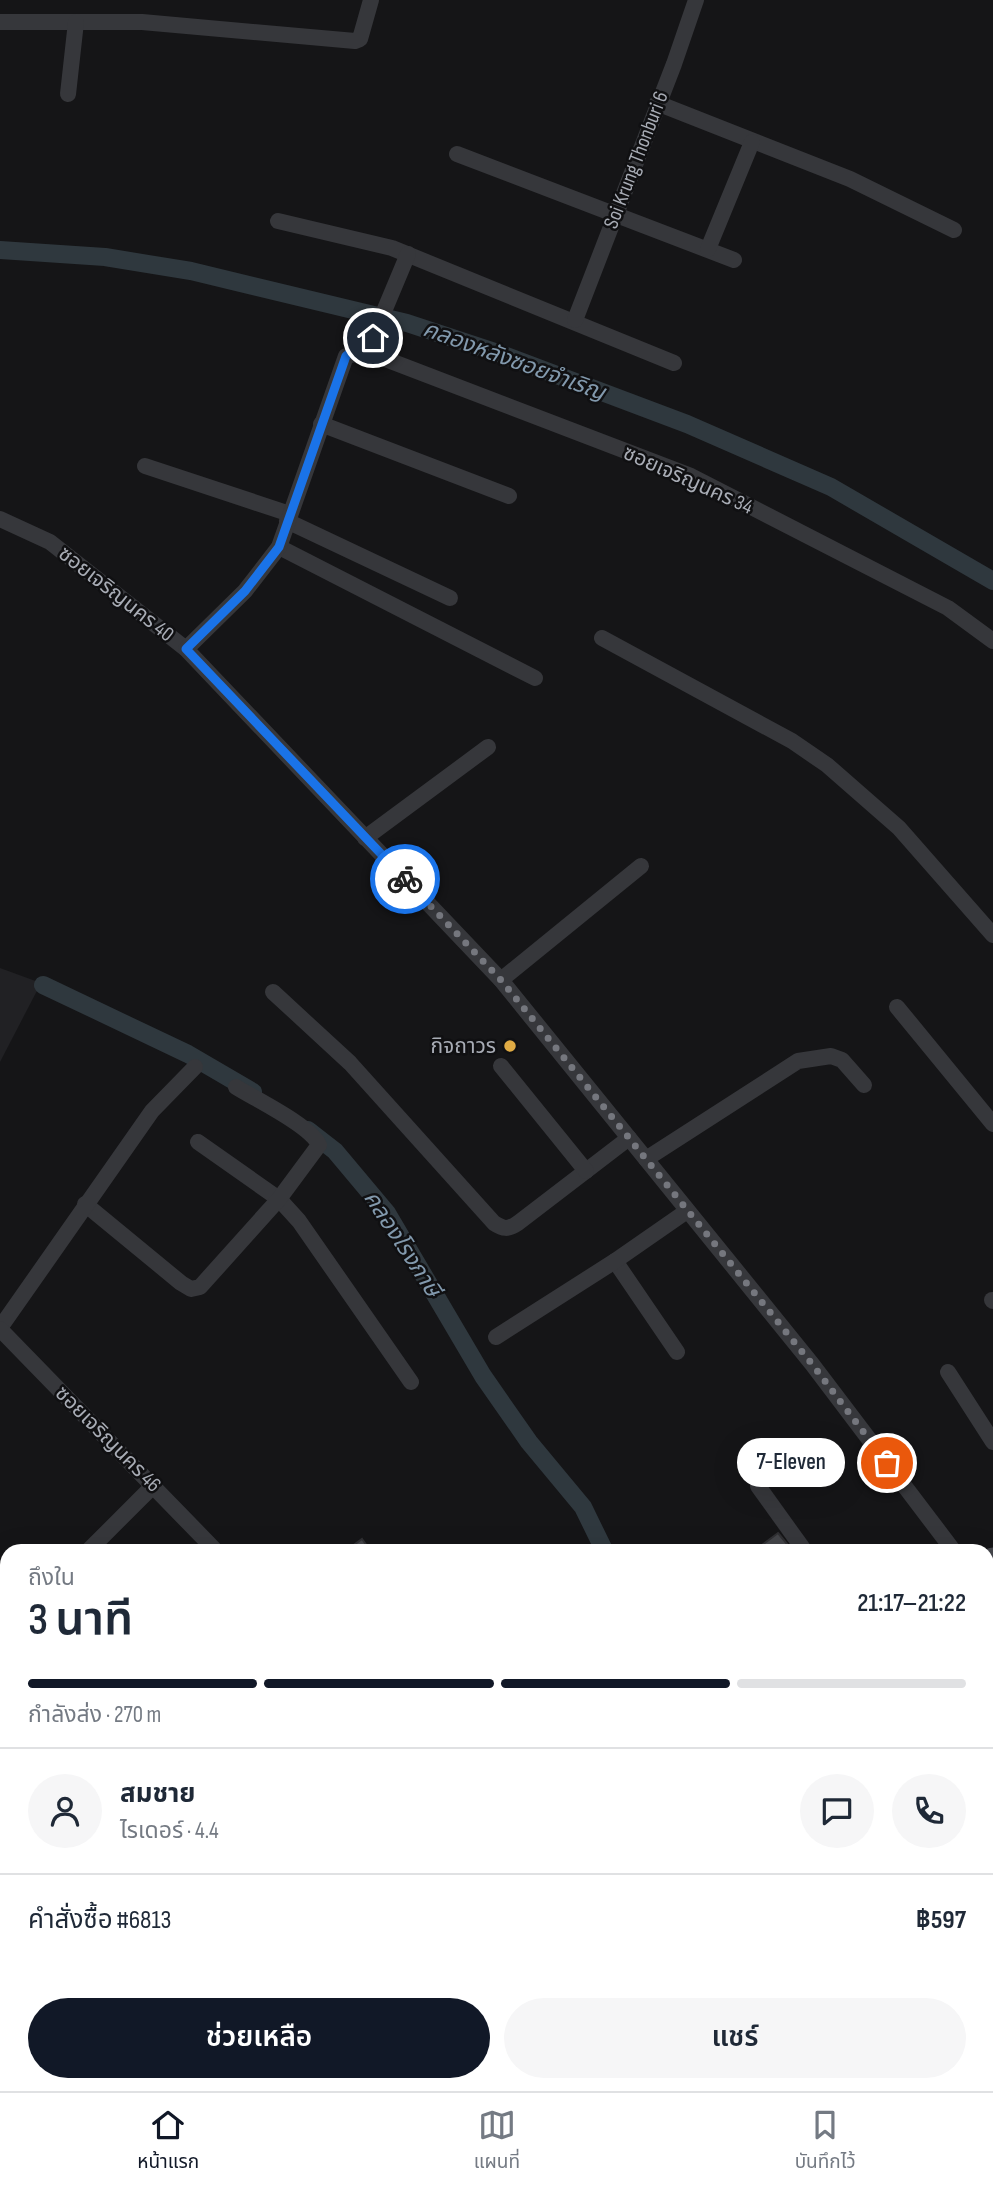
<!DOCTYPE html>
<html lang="th">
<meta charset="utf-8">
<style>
body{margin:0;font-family:"Sofia Sans Condensed","Noto Sans Thai",sans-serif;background:#f6f6f7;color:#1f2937;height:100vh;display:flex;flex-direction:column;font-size:26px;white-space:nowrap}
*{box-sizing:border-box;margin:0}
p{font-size:23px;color:#747a83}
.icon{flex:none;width:38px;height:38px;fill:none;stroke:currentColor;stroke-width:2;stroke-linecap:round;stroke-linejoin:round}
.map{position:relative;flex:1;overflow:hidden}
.panel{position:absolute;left:0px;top:1544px;width:994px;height:548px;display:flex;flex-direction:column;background:#fff;border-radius:21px 21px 0 0;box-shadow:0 7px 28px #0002}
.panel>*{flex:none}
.pin{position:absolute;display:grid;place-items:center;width:60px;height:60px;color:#fff;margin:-30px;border:4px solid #fff;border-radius:50%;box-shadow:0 2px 7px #0007}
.courier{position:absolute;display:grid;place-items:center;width:70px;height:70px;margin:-35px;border:5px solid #1a73e8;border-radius:50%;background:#fff;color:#222;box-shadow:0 2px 9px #0007}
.bubble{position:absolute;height:49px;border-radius:24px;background:#fff;box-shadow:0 7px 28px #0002;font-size:23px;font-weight:600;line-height:49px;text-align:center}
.head em{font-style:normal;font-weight:600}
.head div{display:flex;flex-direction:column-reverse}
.head{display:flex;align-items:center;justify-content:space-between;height:119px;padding:0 28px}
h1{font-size:46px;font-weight:600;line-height:52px}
.bar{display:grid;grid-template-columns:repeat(4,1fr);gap:10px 7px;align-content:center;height:84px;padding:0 28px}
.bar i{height:9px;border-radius:5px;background:#e0e1e3}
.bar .active{background:#111827}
.bar p{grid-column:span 4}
.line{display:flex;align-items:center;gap:18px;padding:0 28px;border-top:2px solid #e0e1e3}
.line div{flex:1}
.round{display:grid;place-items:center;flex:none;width:74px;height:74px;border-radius:37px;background:#f6f6f7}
.action{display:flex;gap:14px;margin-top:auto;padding:14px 28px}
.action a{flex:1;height:80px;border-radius:42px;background:#111827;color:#fff;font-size:28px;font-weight:600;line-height:80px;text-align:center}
.action a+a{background:#f6f6f7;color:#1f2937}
.tabs{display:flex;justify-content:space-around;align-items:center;height:98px;border-top:2px solid #e0e1e3;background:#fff;font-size:19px;color:#747a83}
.tabs a{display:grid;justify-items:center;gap:4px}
.tabs .active{color:#111827}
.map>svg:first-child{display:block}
.built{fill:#212124}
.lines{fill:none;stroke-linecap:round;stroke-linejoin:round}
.canal{stroke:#2f383e;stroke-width:18}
.building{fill:#444549;stroke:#2f2f32;stroke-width:2}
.minor{stroke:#36373b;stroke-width:16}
.secondary{stroke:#45464b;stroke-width:21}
.done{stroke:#75777e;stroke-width:7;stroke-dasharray:0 12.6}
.route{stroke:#1a73e8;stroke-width:9}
.poi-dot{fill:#e0ab44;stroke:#101012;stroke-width:2.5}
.labels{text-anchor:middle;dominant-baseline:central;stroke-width:5;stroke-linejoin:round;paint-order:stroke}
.street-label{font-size:21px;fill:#a8acb5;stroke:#101012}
.poi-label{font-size:21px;fill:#a8acb5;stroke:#101012;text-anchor:end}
.water-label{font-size:23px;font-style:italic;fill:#8299ad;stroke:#101012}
</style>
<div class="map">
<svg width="993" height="2091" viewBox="0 0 993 2091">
<rect width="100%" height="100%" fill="#151517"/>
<g class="built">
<polygon points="0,968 41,983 0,1062"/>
<polygon points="7,1817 7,1971 0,1961 0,1825"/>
</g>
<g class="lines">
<g class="canal">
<polyline points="0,250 105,257 191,271 407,323 501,354 687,424 831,487 993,581"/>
<polyline points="43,985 188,1054 253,1092"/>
<polyline points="308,1130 335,1151 387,1213 483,1376 529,1442 583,1507 604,1550"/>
<polyline points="0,1763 7,1767"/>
<polyline points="987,1950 993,1954"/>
<polyline points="241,2084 243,2091"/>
</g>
</g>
<g class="building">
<polygon points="778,1533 792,1550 760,1550 758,1548"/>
<polygon points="362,1539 370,1550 347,1550"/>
</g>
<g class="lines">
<g class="minor">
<polyline points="0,22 142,22 355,41 360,39 371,0"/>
<polyline points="68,94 76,22"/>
<polyline points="657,103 850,179 954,230"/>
<polyline points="457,154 734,260"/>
<polyline points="278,221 392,248 674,363"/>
<polyline points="708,249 752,142"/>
<polyline points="575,320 674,64 696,0"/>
<polyline points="367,352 691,476 948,608 993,641"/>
<polyline points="321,424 509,496"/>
<polyline points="145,466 290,514"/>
<polyline points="0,519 50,542 186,649 501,980 812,1364 953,1550"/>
<polyline points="287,521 450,598"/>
<polyline points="279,547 535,678"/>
<polyline points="602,638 792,741 827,765 899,828 993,935"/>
<polyline points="186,649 245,591 279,547 346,356 367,352 408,254"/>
<polyline points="365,838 488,747"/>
<polyline points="501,980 641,866"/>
<path d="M273,992L350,1063L494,1223C503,1229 508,1230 518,1223L629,1138"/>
<polyline points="897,1007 993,1124"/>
<polyline points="501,1066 586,1171"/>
<polyline points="198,1142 279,1199 299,1221 411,1382"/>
<polyline points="646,1159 798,1061 831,1056 842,1060 864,1085"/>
<path d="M85,1204L181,1283L191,1289L200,1287L279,1199L319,1145C311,1126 255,1099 236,1087"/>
<polyline points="615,1261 677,1352"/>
<polyline points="992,1300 993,1301"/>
<polyline points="0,1328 152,1111 195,1067"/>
<polyline points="0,1329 215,1550"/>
<polyline points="496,1337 615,1261 687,1211"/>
<polyline points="948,1372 993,1442"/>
<polyline points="758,1486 804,1550"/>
<polyline points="89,1550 154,1485"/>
<polyline points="0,1613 7,1614"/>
<polyline points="987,1694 993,1702"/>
<polyline points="987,1765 993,1760"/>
<polyline points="987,1796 993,1804"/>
<polyline points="0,1960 7,1969"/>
<polyline points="407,2084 412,2091"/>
<polyline points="553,2084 558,2091"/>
<polyline points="802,2084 808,2091"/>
<polyline points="918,2084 923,2091"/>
</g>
<g class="secondary">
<polyline points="987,1560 993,1558"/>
<polyline points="90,2091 101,2084"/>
</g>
</g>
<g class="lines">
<polyline class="done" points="405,879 501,980 812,1364 887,1463"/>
<polyline class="route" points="373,338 367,352 351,352 346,356 279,547 245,591 186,649 405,879"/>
</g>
<circle class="poi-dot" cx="510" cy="1046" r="7"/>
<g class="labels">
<g class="street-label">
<text transform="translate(636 160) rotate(-69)">Soi Krung Thonburi 6</text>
<text transform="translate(688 480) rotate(24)">ซอยเจริญนคร 34</text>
<text transform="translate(116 594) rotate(38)">ซอยเจริญนคร 40</text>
<text transform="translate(108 1439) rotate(45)">ซอยเจริญนคร 46</text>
</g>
<g class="poi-label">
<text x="496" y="1046">กิจถาวร</text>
</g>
<g class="water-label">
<text transform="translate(514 361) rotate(20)">คลองหลังซอยจำเริญ</text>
<text transform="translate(402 1244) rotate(57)">คลองโรงภาษี</text>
</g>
</g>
</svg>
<div class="pin" style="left:887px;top:1463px;background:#ea580c"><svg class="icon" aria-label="bag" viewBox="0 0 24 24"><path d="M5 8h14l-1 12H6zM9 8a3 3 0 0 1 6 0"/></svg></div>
<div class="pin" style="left:373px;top:338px;background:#1f2937"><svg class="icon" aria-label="home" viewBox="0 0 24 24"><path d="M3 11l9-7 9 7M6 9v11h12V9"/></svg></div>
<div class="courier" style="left:405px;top:879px"><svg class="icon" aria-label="bike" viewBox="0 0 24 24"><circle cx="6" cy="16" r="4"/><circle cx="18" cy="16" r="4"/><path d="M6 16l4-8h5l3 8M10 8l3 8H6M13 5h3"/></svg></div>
<div class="bubble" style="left:737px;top:1438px;width:108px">7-Eleven</div>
<section class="panel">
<div class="head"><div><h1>3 นาที</h1><p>ถึงใน</p></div><em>21:17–21:22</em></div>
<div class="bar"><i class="active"></i><i class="active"></i><i class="active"></i><i></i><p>กำลังส่ง · 270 m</p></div>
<div class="line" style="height:126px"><a class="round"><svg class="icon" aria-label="person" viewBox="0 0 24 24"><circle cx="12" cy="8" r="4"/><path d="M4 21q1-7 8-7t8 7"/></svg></a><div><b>สมชาย</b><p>ไรเดอร์ · 4.4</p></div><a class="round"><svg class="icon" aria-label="chat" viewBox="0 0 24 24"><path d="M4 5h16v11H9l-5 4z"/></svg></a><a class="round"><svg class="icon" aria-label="phone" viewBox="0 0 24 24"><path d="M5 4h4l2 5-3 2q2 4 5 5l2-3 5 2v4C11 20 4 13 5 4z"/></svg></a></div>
<div class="line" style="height:91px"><div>คำสั่งซื้อ #6813</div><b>฿597</b></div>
<div class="action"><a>ช่วยเหลือ</a><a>แชร์</a></div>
</section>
</div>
<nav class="tabs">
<a class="active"><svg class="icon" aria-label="home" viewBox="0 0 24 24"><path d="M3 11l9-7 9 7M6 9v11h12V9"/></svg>หน้าแรก</a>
<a><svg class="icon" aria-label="map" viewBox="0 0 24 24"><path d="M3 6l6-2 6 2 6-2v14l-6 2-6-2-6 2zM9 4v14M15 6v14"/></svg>แผนที่</a>
<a><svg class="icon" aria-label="saved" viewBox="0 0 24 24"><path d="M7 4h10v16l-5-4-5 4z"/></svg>บันทึกไว้</a>
</nav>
